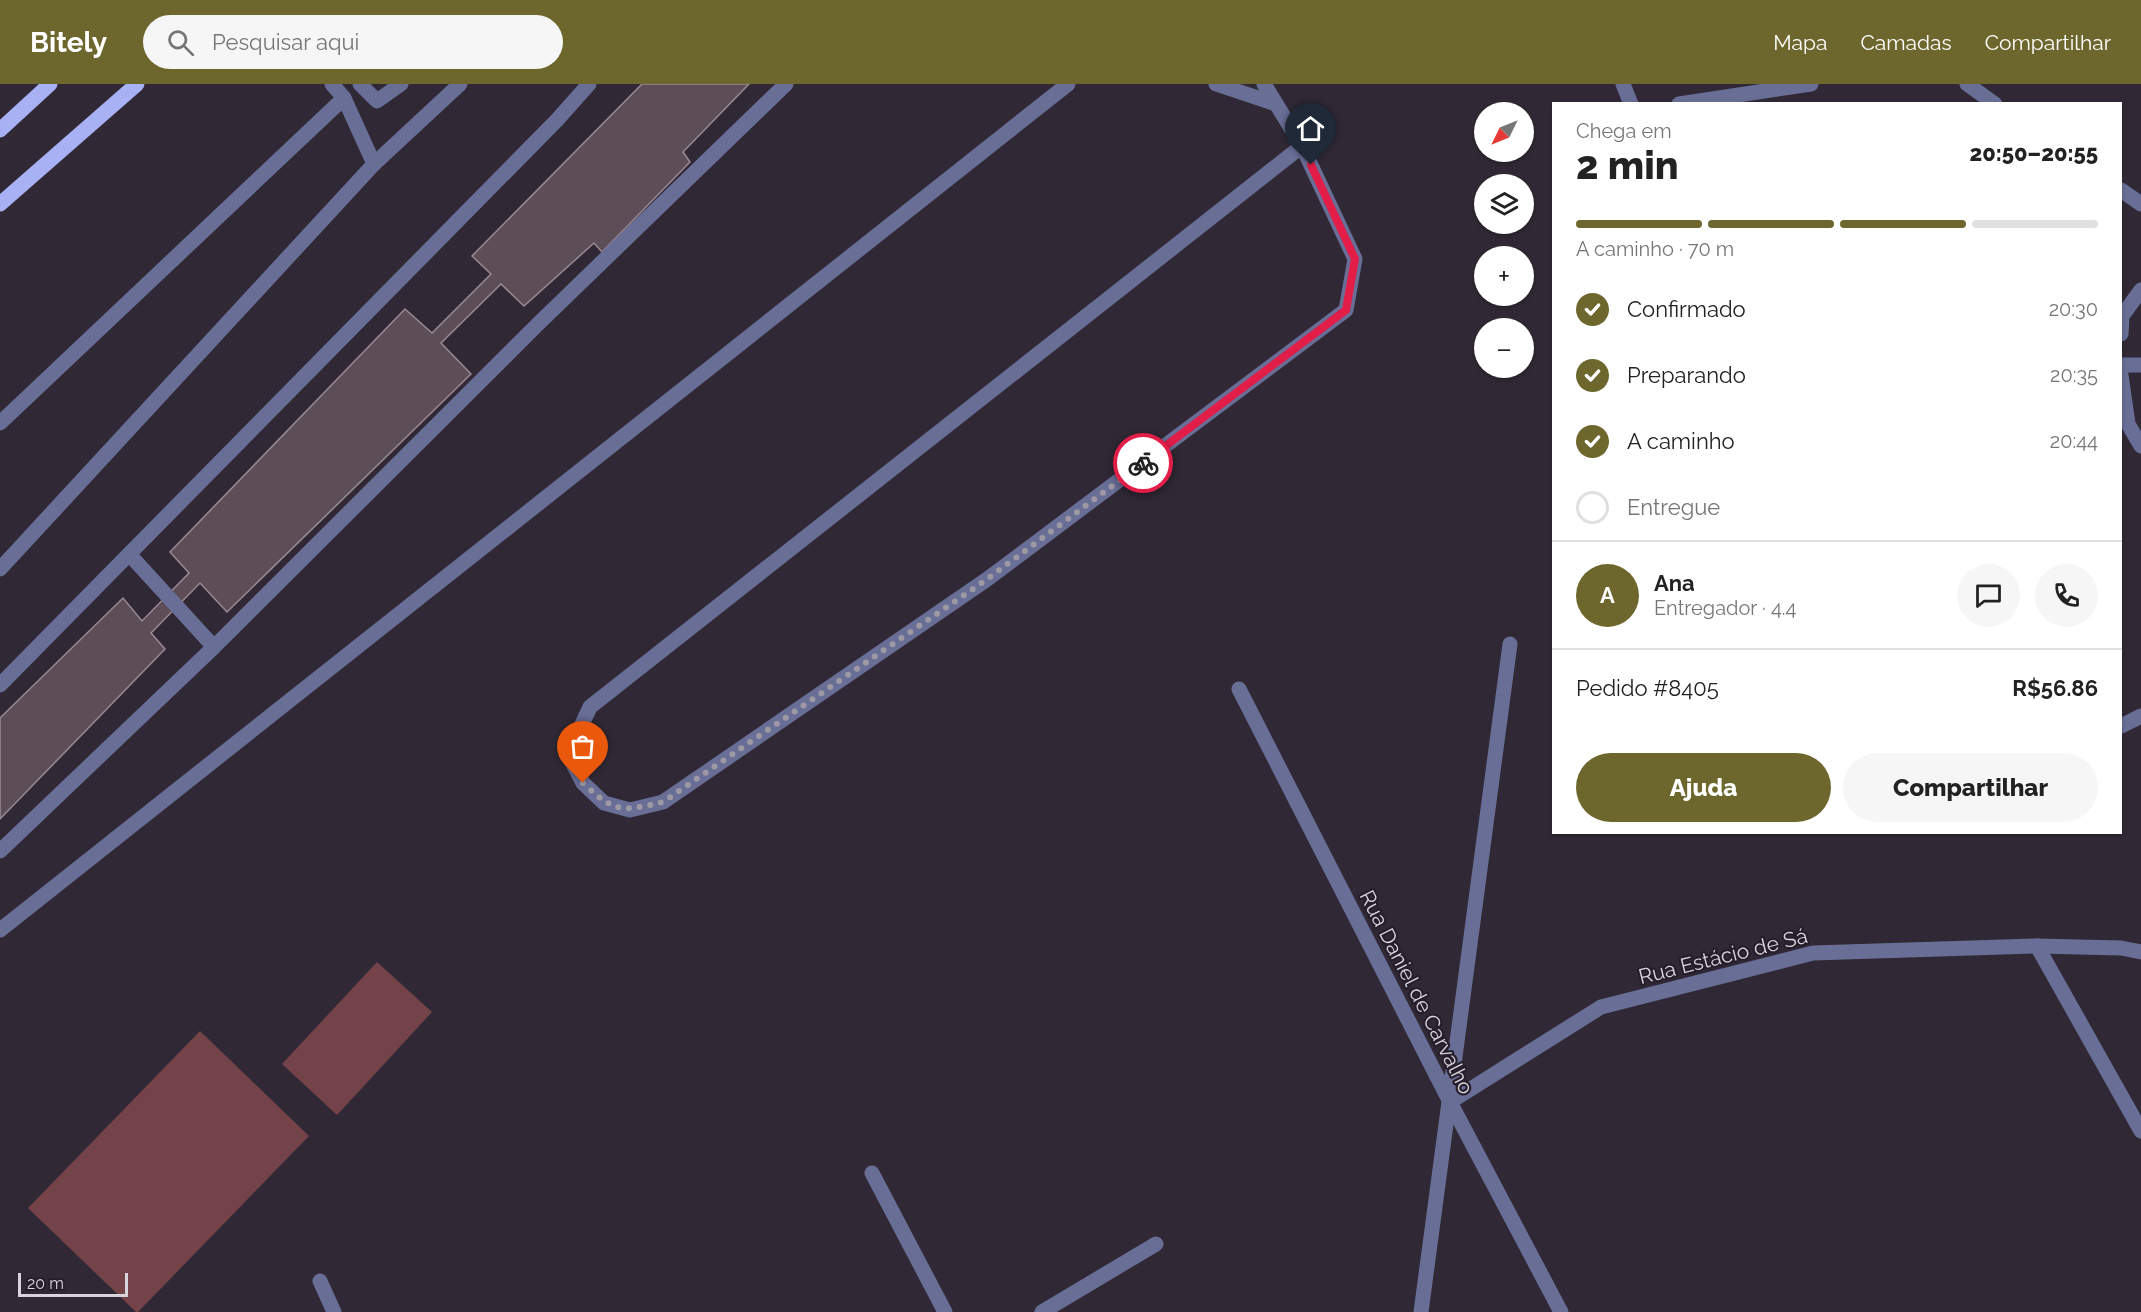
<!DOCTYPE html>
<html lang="pt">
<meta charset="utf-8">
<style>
body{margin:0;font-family:Raleway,sans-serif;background:#f6f6f6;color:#222;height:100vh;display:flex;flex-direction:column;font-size:22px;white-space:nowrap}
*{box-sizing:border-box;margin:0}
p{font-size:20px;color:#767676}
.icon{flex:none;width:33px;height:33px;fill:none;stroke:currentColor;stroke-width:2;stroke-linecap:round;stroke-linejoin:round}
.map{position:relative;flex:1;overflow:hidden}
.drawer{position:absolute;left:1552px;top:18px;width:570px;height:732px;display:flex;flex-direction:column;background:#fff;border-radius:0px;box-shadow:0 2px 4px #0004}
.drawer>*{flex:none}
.needle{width:39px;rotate:227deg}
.controls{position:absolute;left:1474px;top:18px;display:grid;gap:12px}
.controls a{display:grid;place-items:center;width:60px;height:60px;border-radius:50%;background:#fff;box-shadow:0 2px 4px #0004;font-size:30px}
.scale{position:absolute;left:18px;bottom:15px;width:110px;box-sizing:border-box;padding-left:6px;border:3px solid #d9d4dc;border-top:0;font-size:16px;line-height:21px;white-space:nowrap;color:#d9d4dc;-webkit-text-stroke:4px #261f2b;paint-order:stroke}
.pin{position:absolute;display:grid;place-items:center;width:51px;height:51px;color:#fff;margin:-62px -26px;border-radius:50% 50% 50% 0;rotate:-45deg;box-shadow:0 0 6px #0007}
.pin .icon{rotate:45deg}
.courier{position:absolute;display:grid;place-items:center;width:60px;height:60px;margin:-30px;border:4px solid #e11d48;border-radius:50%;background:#fff;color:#222;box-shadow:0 2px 8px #0007}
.overview em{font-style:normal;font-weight:800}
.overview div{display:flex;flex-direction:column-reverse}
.overview{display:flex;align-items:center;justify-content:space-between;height:102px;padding:0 24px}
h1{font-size:39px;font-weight:800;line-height:45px}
.bar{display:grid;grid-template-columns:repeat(4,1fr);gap:9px 6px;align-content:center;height:72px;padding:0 24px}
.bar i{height:8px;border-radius:4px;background:#e0e0e0}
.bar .current{background:#6d672d}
.bar p{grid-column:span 4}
.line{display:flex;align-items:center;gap:15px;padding:0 24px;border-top:2px solid #e0e0e0}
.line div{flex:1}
.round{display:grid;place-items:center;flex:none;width:63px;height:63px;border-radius:32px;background:#f6f6f6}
ol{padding:0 24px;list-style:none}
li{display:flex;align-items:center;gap:18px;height:66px}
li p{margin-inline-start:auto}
li .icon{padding:6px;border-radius:50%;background:#6d672d;color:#fff;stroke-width:4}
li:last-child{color:#767676}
li i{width:33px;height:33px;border:3px solid #e0e0e0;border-radius:50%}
.cta{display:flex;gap:12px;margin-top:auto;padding:12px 24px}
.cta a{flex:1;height:69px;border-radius:36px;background:#6d672d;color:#fff;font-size:24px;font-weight:800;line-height:69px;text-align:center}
.cta a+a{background:#f6f6f6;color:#222}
header{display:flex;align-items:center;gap:36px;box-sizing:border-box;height:84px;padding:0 30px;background:#6d672d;color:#fff}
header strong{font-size:28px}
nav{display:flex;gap:33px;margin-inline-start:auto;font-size:21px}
.search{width:420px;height:54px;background:#f6f6f6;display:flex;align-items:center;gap:15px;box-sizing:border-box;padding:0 21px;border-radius:33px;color:#767676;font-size:22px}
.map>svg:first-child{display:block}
.green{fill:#74434a}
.building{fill:#5c4d57;stroke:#9b8a94;stroke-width:1.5}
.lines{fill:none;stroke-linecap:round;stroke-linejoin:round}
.minor{stroke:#696e97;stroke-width:15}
.major{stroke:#a8b1f4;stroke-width:15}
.done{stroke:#9e98a2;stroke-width:6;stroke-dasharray:0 10.8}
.route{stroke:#e11d48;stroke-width:8}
.labels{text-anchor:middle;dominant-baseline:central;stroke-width:4.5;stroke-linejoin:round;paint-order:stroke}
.street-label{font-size:21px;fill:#d9d4dc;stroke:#261f2b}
</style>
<header>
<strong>Bitely</strong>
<div class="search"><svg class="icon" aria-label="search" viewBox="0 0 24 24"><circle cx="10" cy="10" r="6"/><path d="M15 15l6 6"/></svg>Pesquisar aqui</div>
<nav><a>Mapa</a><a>Camadas</a><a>Compartilhar</a></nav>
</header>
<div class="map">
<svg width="2141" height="1228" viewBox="0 0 2141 1228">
<rect width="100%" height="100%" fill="#302935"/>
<g class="green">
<polygon points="377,878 432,928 337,1031 282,980"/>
<polygon points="200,947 309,1052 138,1228 136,1228 28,1124"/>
</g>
<polygon class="building" points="642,0 749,0 683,68 690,78 602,168 594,159 524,222 501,200 441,259 471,290 227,528 200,499 151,549 165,565 0,735 0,634 123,514 142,537 189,489 170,468 405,225 432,249 491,190 472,172"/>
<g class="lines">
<g class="minor">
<polyline points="360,0 377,17 401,0"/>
<polyline points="1216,0 1276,20"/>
<polyline points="1264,0 1302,62 1355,175 1346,226 986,496 663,718 630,726 604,719 583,699 570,674 577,651 590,623 1302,62"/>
<polyline points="1623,0 1631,20"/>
<polyline points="1967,0 1995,20"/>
<polyline points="1679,20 1811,0"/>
<polyline points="374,80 460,0"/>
<polyline points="2121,106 2141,120"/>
<polyline points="2121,250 2122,232 2141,206"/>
<polyline points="2121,281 2141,281"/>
<polyline points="2121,291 2128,340 2141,362"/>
<polyline points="0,339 344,14 332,0"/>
<polyline points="129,470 214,563"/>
<polyline points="0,485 374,80 344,14"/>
<polyline points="0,601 557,36 589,0"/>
<polyline points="1239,605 1450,1018 1561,1228"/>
<polyline points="2121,642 2141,632"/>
<polyline points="0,767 214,563 538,240 786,0"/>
<polyline points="0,846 1068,0"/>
<polyline points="2037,862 2141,1047"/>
<polyline points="1450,1018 1601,923 1813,869 2037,862 2121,864 2141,868"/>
<polyline points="872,1089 945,1228"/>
<polyline points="320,1197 334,1228"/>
<polyline points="1042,1228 1156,1160"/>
<polyline points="1421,1228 1510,560"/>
</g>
<g class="major">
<polyline points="0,46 50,0"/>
<polyline points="0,120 137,0"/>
</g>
</g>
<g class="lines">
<path class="done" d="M583,699C615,729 621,728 663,718L986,496L1143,379"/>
<polyline class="route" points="1143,379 1346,226 1355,175 1311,81"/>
</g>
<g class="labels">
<g class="street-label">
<text transform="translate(1723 872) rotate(-14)">Rua Estácio de Sá</text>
<text transform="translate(1417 908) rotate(63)">Rua Daniel de Carvalho</text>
</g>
</g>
</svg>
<div class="controls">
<a><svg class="needle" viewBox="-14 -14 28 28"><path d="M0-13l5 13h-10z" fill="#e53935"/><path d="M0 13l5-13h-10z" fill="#767676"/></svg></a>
<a><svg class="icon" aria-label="layers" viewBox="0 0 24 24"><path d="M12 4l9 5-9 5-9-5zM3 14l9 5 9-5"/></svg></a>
<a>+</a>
<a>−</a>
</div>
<div class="scale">20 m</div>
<div class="pin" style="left:583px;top:699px;background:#ea580c"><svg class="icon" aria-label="bag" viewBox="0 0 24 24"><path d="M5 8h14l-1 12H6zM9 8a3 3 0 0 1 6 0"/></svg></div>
<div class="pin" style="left:1311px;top:81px;background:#1f2937"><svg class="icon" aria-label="home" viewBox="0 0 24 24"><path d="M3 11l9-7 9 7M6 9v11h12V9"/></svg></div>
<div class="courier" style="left:1143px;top:379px"><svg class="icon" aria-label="bike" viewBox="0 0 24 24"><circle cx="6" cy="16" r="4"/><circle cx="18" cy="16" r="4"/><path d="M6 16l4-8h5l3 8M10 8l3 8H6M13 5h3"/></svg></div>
<section class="drawer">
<div class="overview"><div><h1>2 min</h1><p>Chega em</p></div><em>20:50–20:55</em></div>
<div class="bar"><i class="current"></i><i class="current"></i><i class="current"></i><i></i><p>A caminho · 70 m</p></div>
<ol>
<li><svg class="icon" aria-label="check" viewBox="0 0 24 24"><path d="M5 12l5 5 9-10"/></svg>Confirmado<p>20:30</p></li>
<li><svg class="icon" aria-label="check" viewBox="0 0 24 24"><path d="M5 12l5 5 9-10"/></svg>Preparando<p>20:35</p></li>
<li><svg class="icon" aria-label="check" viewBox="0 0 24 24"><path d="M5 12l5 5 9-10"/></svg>A caminho<p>20:44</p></li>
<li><i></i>Entregue</li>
</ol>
<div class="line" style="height:108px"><b class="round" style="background:#6d672d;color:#fff">A</b><div><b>Ana</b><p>Entregador · 4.4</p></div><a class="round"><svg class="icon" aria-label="chat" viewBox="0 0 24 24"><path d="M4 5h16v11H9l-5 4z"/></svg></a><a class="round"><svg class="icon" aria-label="phone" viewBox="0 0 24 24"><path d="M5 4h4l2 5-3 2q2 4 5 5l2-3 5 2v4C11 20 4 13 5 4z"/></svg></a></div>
<div class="line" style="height:78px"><div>Pedido #8405</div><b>R$56.86</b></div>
<div class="cta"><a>Ajuda</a><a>Compartilhar</a></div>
</section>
</div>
